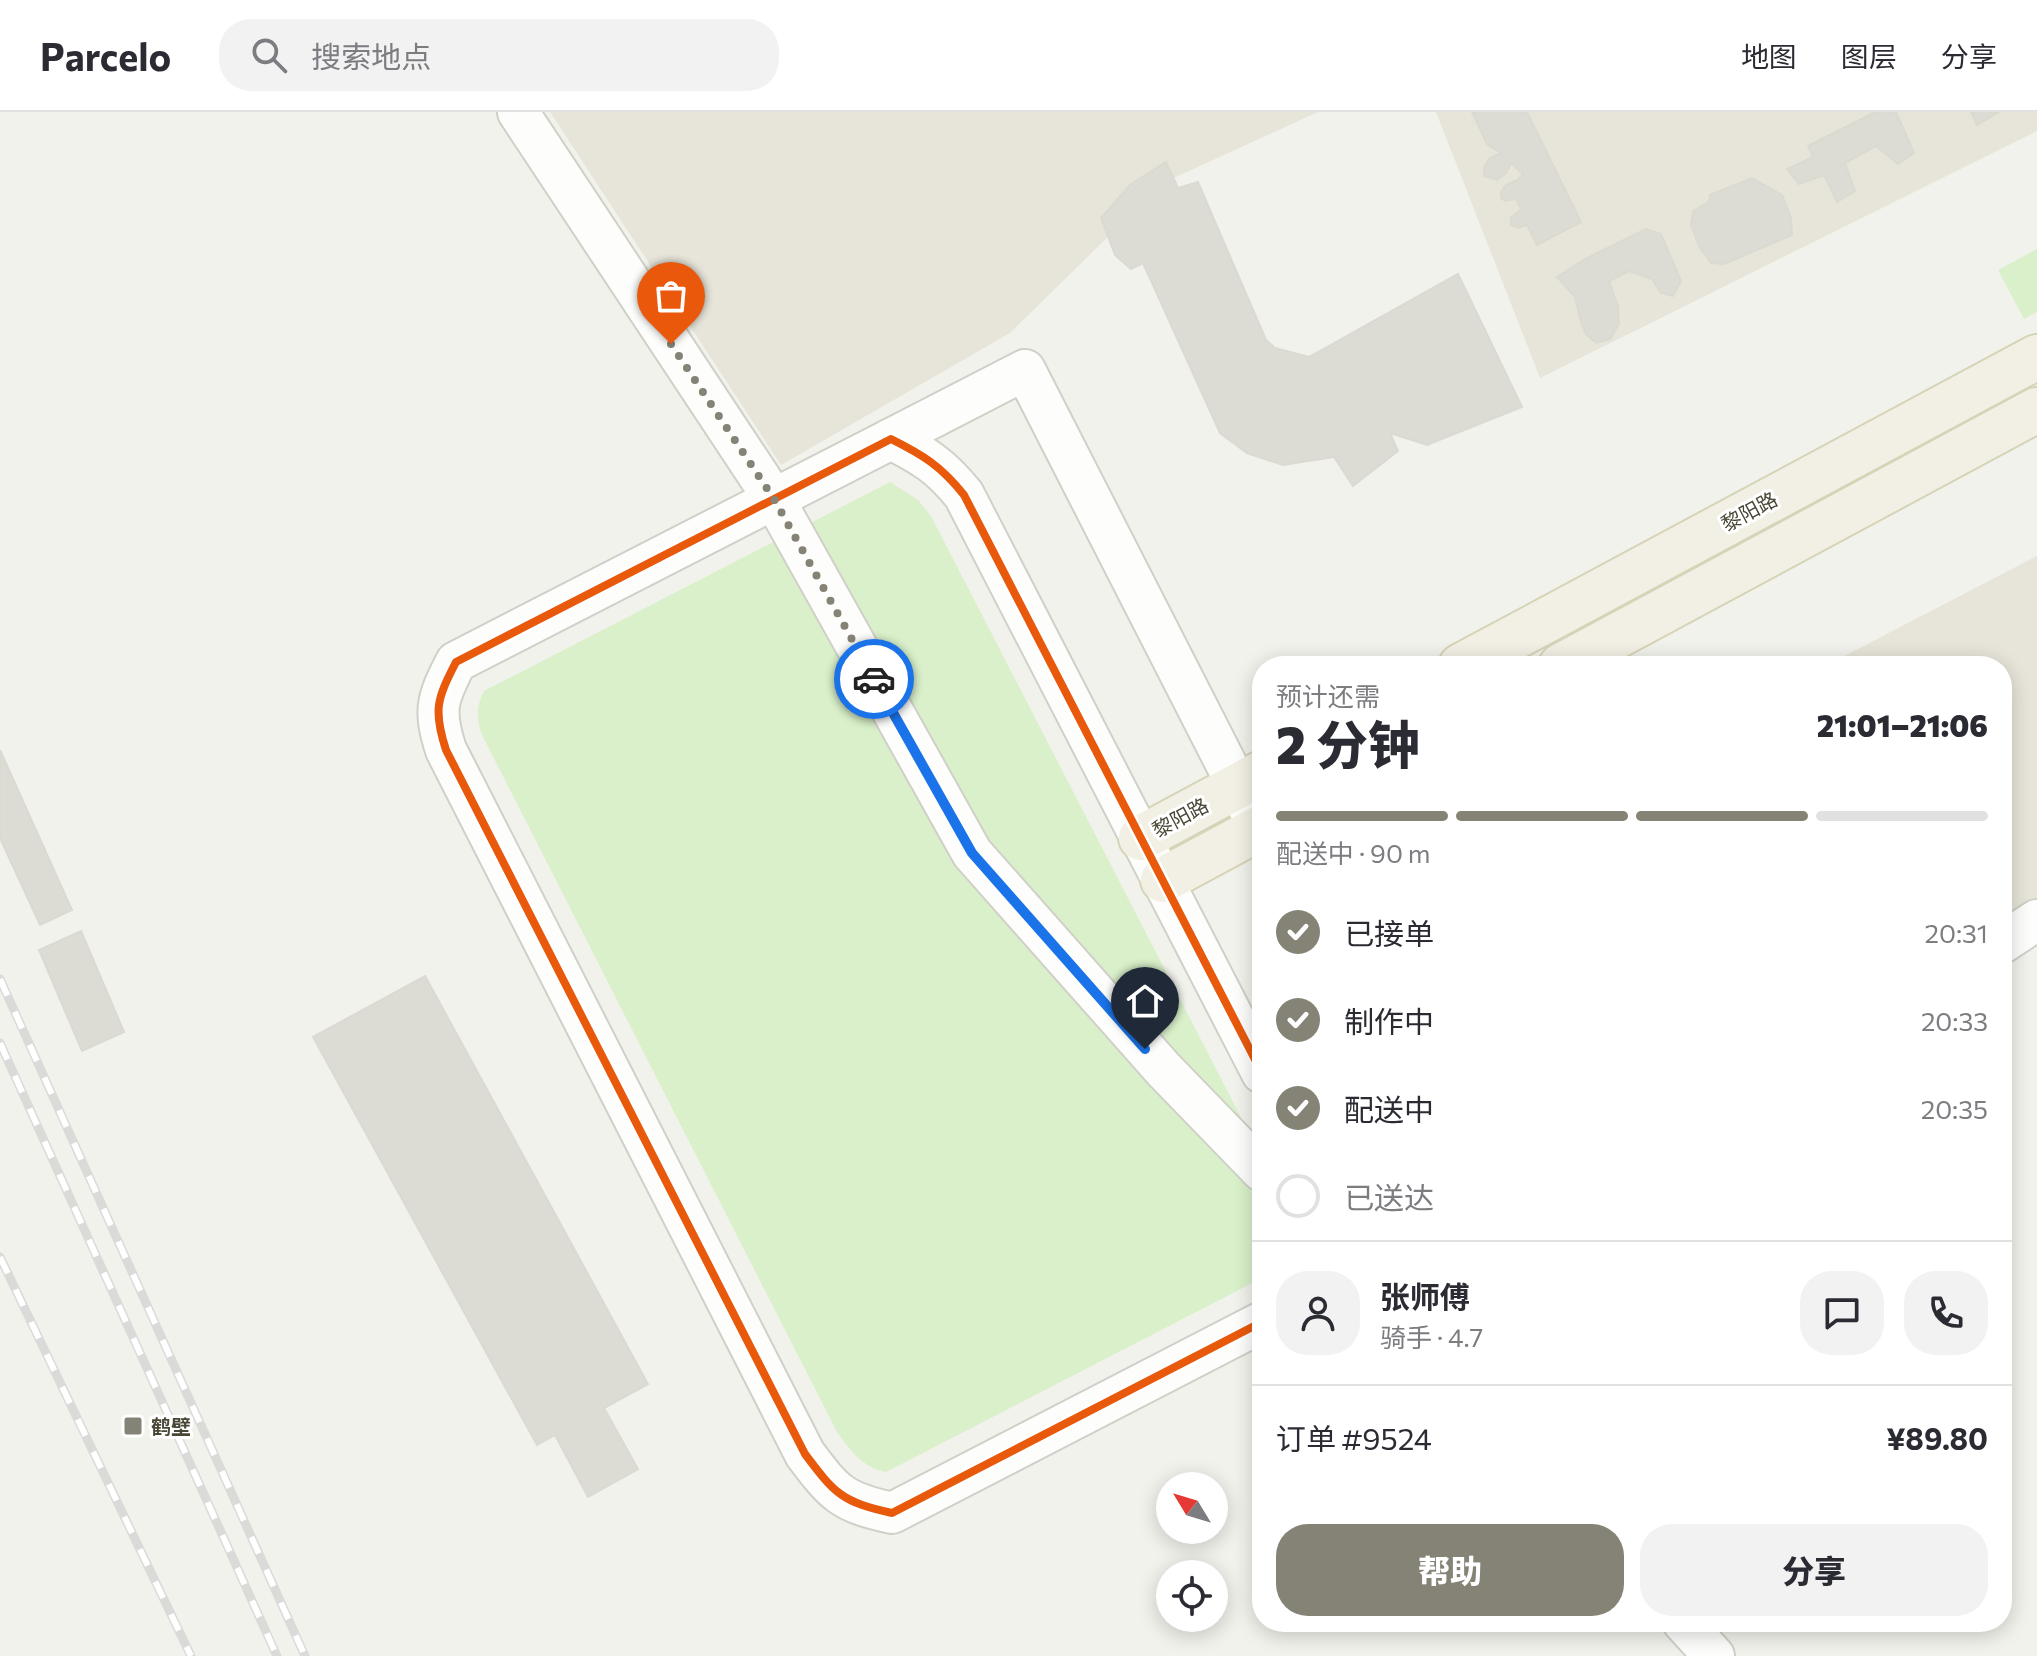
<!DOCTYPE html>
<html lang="zh">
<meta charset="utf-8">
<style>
body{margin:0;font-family:Commissioner,"Noto Sans SC",sans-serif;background:#f2f2f3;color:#2b2b33;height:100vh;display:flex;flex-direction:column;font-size:30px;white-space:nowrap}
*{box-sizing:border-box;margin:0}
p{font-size:26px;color:#7c7c81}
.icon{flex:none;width:44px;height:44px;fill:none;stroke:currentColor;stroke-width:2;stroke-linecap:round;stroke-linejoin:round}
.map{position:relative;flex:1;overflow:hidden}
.drawer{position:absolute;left:1252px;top:544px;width:760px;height:976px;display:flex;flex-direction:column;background:#fff;border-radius:32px;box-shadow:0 4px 20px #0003}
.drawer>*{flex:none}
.needle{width:52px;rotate:308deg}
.tools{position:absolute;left:1156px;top:1360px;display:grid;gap:16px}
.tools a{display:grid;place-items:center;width:72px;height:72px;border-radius:50%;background:#fff;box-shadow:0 4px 20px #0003;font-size:40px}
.pin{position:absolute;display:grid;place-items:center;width:68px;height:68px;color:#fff;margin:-82px -34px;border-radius:50% 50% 50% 0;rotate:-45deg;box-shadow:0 0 8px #0007}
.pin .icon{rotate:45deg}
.courier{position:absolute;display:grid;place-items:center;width:80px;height:80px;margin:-40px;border:6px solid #1a73e8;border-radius:50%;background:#fff;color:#222;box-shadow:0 2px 10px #0007}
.summary em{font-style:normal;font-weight:800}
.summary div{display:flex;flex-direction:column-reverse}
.summary{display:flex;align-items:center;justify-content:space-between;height:136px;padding:0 24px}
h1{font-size:52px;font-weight:800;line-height:60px}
.bar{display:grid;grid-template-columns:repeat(4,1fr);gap:12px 8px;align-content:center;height:96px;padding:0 24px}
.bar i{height:10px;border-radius:6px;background:#e1e1e2}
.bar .active{background:#858276}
.bar p{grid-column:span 4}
.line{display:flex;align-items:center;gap:20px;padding:0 24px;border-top:2px solid #e1e1e2}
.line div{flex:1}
.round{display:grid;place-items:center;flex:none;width:84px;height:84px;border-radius:32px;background:#f2f2f3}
ol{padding:0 24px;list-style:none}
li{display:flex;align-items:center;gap:24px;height:88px}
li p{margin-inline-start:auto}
li .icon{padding:8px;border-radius:50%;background:#858276;color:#fff;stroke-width:4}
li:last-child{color:#7c7c81}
li i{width:44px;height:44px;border:4px solid #e1e1e2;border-radius:50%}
.button{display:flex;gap:16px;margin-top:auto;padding:16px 24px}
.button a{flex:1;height:92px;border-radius:32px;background:#858276;color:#fff;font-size:32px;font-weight:800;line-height:92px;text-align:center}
.button a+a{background:#f2f2f3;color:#2b2b33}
header{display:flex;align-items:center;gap:48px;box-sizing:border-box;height:112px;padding:0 40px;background:#fff;border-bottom:2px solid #e1e1e2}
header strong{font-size:38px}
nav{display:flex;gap:44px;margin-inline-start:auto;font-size:28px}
.search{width:560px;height:72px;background:#f2f2f3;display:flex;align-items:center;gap:20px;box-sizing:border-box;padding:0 28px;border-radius:32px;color:#7c7c81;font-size:30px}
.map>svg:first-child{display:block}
.residential{fill:#e7e5d9}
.green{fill:#d9f0ca}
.building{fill:#dcdbd4;stroke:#dbdad1;stroke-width:2}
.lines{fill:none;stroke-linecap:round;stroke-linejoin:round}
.minor-casing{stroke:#d0d0c9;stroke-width:44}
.major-casing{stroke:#d6d4b7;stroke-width:48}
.minor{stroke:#fdfdfc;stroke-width:40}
.major{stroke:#f2f0e4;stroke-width:44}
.rail-casing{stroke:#dadad9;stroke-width:9}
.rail{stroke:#fff;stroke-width:6;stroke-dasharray:18;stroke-linecap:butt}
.cycleway-casing{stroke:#fff;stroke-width:13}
.cycleway{stroke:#e8590c;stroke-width:8}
.done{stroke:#858276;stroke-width:8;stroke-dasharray:0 14.4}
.route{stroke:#1a73e8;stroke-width:10}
.poi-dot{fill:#858276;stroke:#fff;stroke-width:3}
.labels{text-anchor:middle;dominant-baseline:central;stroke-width:6;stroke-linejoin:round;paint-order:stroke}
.street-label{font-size:20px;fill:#4a4636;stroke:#fff}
.poi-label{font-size:20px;font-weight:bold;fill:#4a4636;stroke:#fff;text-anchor:start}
</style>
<header>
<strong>Parcelo</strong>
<div class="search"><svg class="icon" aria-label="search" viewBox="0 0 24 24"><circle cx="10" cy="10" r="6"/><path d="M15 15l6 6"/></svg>搜索地点</div>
<nav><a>地图</a><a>图层</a><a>分享</a></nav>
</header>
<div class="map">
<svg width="2037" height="1544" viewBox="0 0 2037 1544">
<rect width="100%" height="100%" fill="#f2f2ec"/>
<g class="residential">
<polygon points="550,0 1318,0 1163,71 1010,221 781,353"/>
<polygon points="1436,0 2037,0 2037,19 1540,266"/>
<polygon points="2037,444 2037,823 2002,846 2002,554 1825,554"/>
</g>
<g class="green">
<polygon points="2037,137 2037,200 2024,207 1998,158"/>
<path d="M890,370L918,388L931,404L1262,1046V1166L886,1360C862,1355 852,1340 838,1322L482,623C476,606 476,596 484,579Z"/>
</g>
<g class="building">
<polygon points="1472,0 1527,0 1581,110 1537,133 1527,113 1518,116 1511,113 1511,106 1521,97 1516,87 1505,89 1501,86 1501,80 1506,73 1518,68 1523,62 1511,51 1506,61 1497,68 1484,64 1484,55 1489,47 1501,41 1487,32"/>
<polygon points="1875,0 1896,0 1914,41 1898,52 1876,34 1845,51 1855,79 1837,90 1824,63 1799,72 1787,57 1813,45 1808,34"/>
<polygon points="1971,0 1999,0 1977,13"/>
<polygon points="1166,50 1178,76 1198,70 1266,228 1275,236 1309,245 1458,162 1522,295 1427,333 1390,321 1398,339 1353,374 1334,345 1283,353 1247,341 1220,321 1143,151 1131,157 1115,143 1101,106 1131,72"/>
<polygon points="1752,66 1782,83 1791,106 1792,123 1724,152 1711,151 1699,134 1691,113 1693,99 1709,90 1710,83"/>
<polygon points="1646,117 1661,122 1681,169 1673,184 1661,181 1652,167 1629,159 1609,169 1618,195 1619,212 1610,227 1596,231 1586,222 1581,210 1575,185 1557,165 1585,147"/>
<polygon points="0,638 72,798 40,813 0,726"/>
<polygon points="81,819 124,920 82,939 39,838"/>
<polygon points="425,864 648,1272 604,1296 638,1357 588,1385 555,1323 537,1333 313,925"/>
</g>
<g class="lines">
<g class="minor-casing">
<g id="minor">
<polyline points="518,0 774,387 972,741 1164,958 1262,1059"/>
<polyline points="891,327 1025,258 1262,722"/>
<polyline points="2002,831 2037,808"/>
<path d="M1262,961L964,383C941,354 923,343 891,327L456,550C437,587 433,598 446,638L805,1342C835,1382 842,1390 892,1401L1262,1210"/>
<polyline points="1683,1510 1714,1544"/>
</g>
</g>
<g class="major-casing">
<g id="major">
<polyline points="1461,554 2037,245"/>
<polyline points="1561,554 2037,298"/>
<polyline points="1141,726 1262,661"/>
<polyline points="1163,768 1262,715"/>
</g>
</g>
<use href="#minor" class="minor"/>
<use href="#major" class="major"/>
<g class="rail-casing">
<g id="rail">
<polyline points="0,867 305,1544"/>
<polyline points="0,931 277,1544"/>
<polyline points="0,1145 191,1544"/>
</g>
</g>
<use href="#rail" class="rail"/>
<g class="cycleway-casing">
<path id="cycleway" d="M1262,961L964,383C941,354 923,343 891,327L456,550C437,587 433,598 446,638L805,1342C835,1382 842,1390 892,1401L1262,1210"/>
</g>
<use href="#cycleway" class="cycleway"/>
</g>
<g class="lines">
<polyline class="done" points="671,232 774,387 874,567"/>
<polyline class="route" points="874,567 972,741 1145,937"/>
</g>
<rect class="poi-dot" x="123" y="1304" width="20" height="20" rx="4"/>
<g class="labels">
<g class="street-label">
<text transform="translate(1749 399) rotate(-28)">黎阳路</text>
<text transform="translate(1180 705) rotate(-28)">黎阳路</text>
</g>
<g class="poi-label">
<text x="151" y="1314">鹤壁</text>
</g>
</g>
</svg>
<div class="tools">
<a><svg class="needle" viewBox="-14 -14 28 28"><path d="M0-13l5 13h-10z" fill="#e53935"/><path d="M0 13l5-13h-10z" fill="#7c7c81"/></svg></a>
<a><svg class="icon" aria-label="locate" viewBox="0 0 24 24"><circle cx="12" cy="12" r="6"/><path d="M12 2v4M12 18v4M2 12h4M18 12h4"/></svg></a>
</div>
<div class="pin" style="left:671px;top:232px;background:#ea580c"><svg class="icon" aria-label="bag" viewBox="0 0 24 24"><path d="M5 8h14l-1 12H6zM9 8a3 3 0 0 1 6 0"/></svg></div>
<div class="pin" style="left:1145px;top:937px;background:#1f2937"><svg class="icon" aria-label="home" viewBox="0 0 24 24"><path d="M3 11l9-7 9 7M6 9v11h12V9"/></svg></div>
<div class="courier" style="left:874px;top:567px"><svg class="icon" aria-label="car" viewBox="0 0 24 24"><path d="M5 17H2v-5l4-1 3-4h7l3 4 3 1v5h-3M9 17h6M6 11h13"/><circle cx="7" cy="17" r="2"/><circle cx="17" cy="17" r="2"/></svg></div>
<section class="drawer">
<div class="summary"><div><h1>2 分钟</h1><p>预计还需</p></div><em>21:01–21:06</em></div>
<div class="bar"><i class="active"></i><i class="active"></i><i class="active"></i><i></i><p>配送中 · 90 m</p></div>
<ol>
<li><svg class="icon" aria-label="check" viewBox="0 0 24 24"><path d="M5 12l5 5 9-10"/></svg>已接单<p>20:31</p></li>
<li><svg class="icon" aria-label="check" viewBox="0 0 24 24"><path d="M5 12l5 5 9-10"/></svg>制作中<p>20:33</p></li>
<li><svg class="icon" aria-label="check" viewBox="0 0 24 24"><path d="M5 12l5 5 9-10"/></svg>配送中<p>20:35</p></li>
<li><i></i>已送达</li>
</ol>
<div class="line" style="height:144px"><a class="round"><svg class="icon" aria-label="person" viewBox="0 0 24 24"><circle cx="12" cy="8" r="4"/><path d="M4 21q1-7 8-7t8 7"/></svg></a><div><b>张师傅</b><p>骑手 · 4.7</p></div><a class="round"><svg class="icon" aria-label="chat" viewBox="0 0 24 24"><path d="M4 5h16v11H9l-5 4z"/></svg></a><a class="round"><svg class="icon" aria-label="phone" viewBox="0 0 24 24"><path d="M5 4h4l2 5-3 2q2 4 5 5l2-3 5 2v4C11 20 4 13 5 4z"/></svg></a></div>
<div class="line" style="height:104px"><div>订单 #9524</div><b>¥89.80</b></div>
<div class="button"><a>帮助</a><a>分享</a></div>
</section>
</div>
